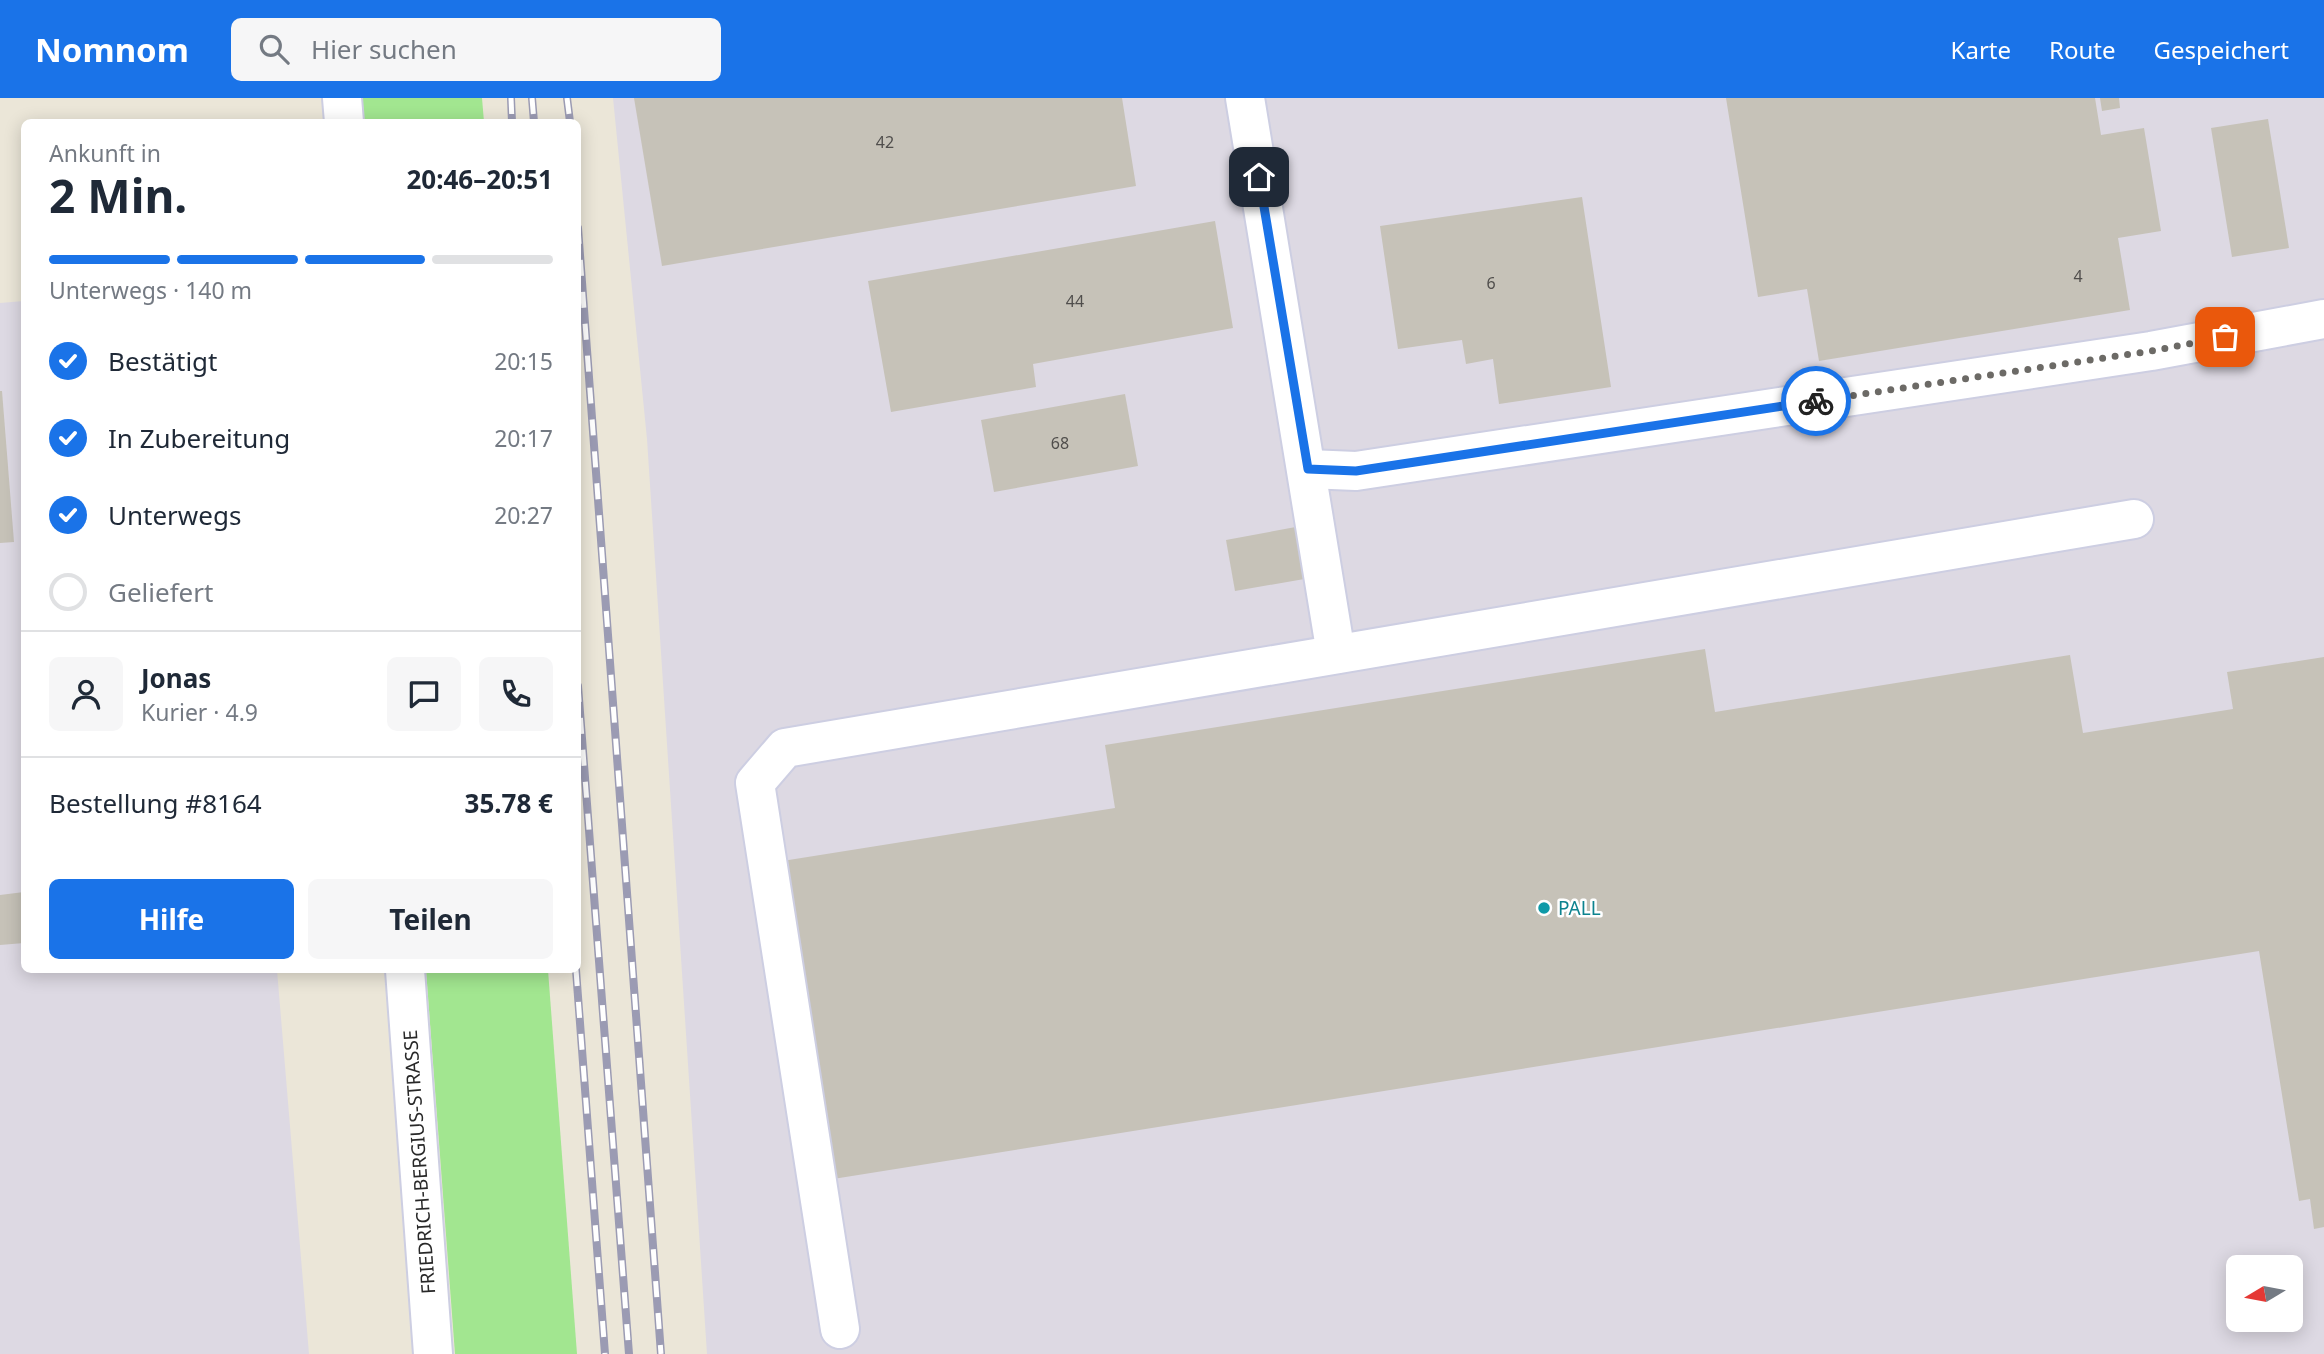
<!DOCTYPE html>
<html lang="de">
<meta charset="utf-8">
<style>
body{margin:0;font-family:"Noto Sans",sans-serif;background:#f6f6f7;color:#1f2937;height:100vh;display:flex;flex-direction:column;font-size:26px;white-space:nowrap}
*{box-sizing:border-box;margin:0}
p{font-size:23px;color:#747a83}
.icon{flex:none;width:38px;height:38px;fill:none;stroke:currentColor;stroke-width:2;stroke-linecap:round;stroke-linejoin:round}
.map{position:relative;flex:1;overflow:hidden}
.details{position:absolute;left:21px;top:21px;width:560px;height:854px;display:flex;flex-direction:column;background:#fff;border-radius:10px;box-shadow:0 4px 18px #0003}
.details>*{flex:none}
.needle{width:46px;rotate:260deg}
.buttons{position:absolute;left:2226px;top:1157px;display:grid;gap:14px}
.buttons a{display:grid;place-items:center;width:77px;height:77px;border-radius:10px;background:#fff;box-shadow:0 4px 18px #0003;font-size:35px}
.pin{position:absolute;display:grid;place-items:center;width:60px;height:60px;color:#fff;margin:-30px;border-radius:14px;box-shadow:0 4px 10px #0006}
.courier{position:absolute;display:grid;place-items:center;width:70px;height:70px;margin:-35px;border:5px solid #1a73e8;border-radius:50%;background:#fff;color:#222;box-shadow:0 2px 9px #0007}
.headline em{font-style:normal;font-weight:700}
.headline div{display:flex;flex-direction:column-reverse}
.headline{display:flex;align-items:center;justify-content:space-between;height:119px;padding:0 28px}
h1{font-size:46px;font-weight:700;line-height:52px}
.bar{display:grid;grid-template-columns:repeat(4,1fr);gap:10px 7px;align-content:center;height:84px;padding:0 28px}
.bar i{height:9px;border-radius:5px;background:#e0e1e3}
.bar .on{background:#1a73e8}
.bar p{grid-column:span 4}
.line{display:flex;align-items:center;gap:18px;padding:0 28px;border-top:2px solid #e0e1e3}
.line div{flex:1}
.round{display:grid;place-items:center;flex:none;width:74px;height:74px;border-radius:10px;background:#f6f6f7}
ol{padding:0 28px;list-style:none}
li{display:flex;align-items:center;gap:21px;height:77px}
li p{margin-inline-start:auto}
li .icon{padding:7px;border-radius:50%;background:#1a73e8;color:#fff;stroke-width:4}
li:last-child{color:#747a83}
li i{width:38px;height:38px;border:4px solid #e0e1e3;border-radius:50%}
.button{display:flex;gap:14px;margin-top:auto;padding:14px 28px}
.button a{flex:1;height:80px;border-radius:10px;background:#1a73e8;color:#fff;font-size:28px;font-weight:700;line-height:80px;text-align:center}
.button a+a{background:#f6f6f7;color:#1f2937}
header{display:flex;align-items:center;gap:42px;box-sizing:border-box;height:98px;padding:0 35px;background:#1a73e8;color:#fff}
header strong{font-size:33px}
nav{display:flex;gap:38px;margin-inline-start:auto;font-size:24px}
.search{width:490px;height:63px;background:#f6f6f7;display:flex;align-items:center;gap:18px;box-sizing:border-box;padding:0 24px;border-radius:10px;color:#747a83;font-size:26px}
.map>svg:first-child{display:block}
.industrial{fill:#ddd9e3;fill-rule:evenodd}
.green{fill:#a2e690}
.building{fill:#c6c2b8}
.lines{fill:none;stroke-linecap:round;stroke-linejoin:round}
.minor-casing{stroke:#cdcee2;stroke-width:42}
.minor{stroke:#fff;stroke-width:38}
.rail-casing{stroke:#9b9bb3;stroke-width:8}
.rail{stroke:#fff;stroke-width:5;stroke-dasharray:16;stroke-linecap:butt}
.done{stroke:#6c6a66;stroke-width:7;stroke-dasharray:0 12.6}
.route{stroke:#1a73e8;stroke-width:9}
.culture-dot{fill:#0f9aa8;stroke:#fff;stroke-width:2.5}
.labels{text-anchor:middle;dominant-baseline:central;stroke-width:5;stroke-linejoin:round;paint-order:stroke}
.number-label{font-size:16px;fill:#504e4c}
.culture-label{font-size:19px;fill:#0d838f;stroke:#fff;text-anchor:start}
.street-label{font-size:19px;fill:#282828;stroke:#fff}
</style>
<header>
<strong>Nomnom</strong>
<div class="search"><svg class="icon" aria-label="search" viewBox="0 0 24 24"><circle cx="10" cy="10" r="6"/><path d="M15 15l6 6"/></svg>Hier suchen</div>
<nav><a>Karte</a><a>Route</a><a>Gespeichert</a></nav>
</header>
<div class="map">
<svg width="2324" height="1256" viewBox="0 0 2324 1256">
<rect width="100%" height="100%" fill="#ebe6d8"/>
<g class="industrial">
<path d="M613,0H2324V1256H707L647,341ZM2238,1169H2291V1222H2238Z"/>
<polygon points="24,203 24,872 277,872 309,1256 0,1256 0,205"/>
</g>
<g class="green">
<polygon points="361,0 482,0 484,24 362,24"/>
<polygon points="426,872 548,872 577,1256 455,1256"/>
</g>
<g class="building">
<polygon points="634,0 1122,0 1136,88 662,168"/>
<polygon points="1726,0 2095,0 2101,37 2144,30 2161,133 2118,140 2130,212 1819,263 1807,191 1758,199"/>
<polygon points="2100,0 2119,0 2120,10 2102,13"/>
<polygon points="2268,21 2289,150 2232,159 2211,30"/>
<polygon points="1582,99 1611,289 1499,306 1493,261 1466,266 1462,242 1398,251 1380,128"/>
<polygon points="1215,123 1233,230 1033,266 1036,289 891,314 868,183"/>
<polygon points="0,293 2,293 14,444 0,445"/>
<polygon points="1125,296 1138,368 994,394 981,322"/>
<polygon points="1301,428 1310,480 1235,493 1226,442"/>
<polygon points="1705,551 1715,614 2070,557 2083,635 2233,611 2227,574 2324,559 2324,1129 2314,1131 2310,1101 2299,1103 2259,853 808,1085 758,767 1115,710 1105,647"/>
<polygon points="24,794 24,845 0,847 0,797"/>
</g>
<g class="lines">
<g class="minor-casing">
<g id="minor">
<polyline points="342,0 344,24"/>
<polyline points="1245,0 1336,556"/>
<polyline points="1308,371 1356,373 2151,253 2324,221"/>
<polyline points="405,872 433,1256"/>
<polyline points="840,1231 755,685 785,650 2134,421"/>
</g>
</g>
<use href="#minor" class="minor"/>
<g class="rail-casing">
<g id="rail">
<polyline points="511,0 512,24"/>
<polyline points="532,0 534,24"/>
<polyline points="567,0 570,24"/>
<polyline points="578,130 661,1256"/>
<polyline points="578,588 629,1256"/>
<polyline points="576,872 605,1256"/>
</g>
</g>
<use href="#rail" class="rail"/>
</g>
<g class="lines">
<polyline class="done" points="1816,303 2151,253 2225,239"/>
<polyline class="route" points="1259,79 1308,371 1356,373 1816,303"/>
</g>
<circle class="culture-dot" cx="1544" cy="810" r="7"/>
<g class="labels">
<g class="number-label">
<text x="885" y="44">42</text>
<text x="2078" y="178">4</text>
<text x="1491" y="185">6</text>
<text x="1075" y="203">44</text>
<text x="1060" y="345">68</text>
</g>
<g class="culture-label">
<text x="1558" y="810">PALL</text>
</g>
<g class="street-label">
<text transform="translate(419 1064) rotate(-94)">FRIEDRICH-BERGIUS-STRASSE</text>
</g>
</g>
</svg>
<div class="buttons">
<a><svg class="needle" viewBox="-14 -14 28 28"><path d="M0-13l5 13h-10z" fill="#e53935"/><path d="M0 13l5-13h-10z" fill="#747a83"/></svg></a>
</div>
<div class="pin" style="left:2225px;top:239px;background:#ea580c"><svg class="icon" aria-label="bag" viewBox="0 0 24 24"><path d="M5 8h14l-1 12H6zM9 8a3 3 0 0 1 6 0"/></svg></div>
<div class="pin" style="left:1259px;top:79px;background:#1f2937"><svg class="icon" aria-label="home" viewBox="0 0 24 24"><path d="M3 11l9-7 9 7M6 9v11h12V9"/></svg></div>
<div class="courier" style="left:1816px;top:303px"><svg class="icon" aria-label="bike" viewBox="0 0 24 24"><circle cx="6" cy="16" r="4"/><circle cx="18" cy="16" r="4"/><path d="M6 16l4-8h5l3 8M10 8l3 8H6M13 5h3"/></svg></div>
<section class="details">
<div class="headline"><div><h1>2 Min.</h1><p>Ankunft in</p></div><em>20:46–20:51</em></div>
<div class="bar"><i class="on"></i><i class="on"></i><i class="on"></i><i></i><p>Unterwegs · 140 m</p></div>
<ol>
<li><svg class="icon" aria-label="check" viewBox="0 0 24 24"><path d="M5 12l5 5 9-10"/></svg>Bestätigt<p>20:15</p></li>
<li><svg class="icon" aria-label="check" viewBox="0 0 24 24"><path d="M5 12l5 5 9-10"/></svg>In Zubereitung<p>20:17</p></li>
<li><svg class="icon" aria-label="check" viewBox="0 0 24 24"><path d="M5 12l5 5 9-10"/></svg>Unterwegs<p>20:27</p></li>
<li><i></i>Geliefert</li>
</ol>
<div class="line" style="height:126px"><a class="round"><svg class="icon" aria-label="person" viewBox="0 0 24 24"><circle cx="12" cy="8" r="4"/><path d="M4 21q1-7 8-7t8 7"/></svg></a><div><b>Jonas</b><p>Kurier · 4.9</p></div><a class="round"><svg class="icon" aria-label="chat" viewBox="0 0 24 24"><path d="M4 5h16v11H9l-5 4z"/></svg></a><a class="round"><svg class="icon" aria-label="phone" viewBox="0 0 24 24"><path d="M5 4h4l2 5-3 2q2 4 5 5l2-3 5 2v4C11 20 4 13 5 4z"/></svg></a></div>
<div class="line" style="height:91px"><div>Bestellung #8164</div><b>35.78 €</b></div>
<div class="button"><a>Hilfe</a><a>Teilen</a></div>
</section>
</div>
